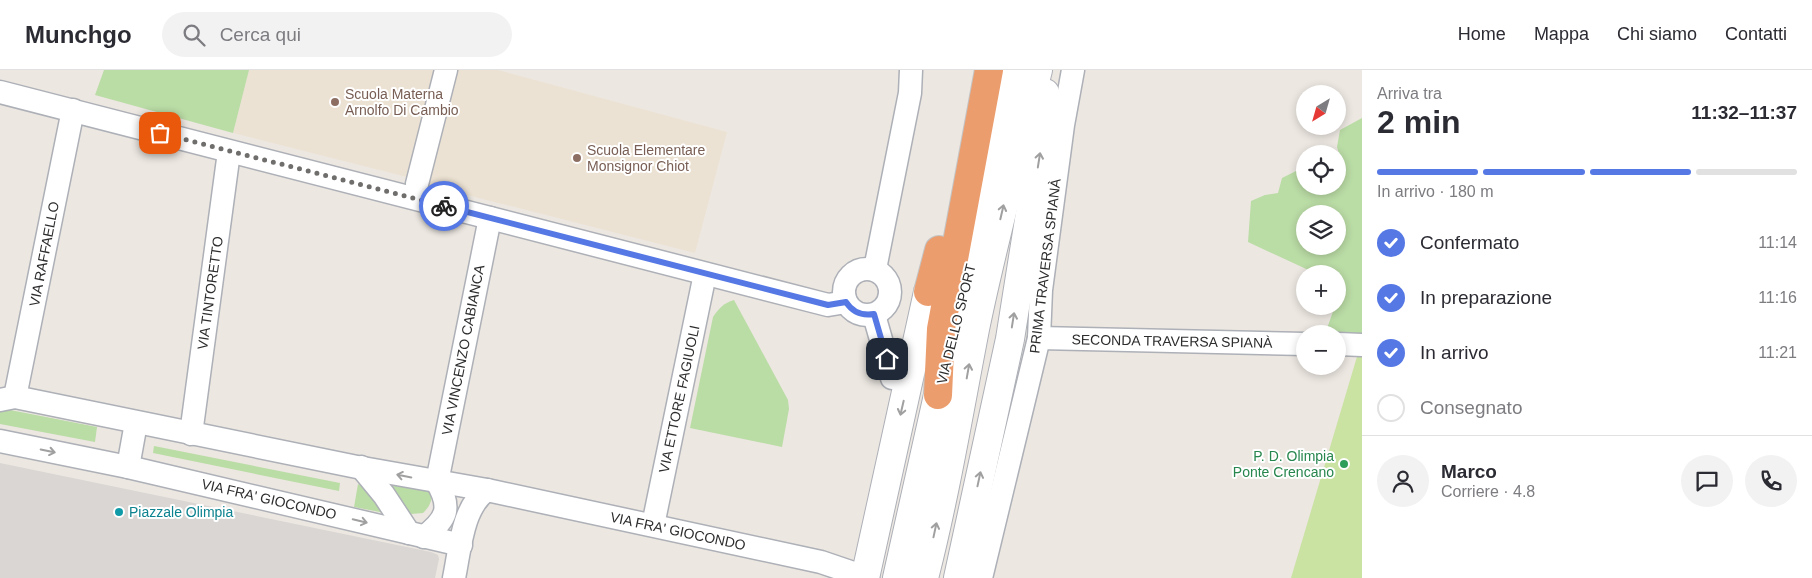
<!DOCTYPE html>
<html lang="it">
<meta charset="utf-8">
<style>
body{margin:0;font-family:Arial,sans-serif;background:#f2f2f3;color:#2b2b33;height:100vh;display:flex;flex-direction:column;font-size:19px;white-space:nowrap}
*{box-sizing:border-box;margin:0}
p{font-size:16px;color:#7c7c81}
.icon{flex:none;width:28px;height:28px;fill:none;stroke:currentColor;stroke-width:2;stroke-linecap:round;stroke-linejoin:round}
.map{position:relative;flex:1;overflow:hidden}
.drawer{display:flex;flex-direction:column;background:#fff;width:450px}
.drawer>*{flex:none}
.needle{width:32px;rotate:217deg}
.buttons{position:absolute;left:1296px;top:15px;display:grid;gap:10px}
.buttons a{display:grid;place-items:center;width:50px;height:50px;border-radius:50%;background:#fff;box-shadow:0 2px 8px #0003;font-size:25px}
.pin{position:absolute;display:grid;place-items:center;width:42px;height:42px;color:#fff;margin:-21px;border-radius:10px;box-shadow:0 2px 8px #0006}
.courier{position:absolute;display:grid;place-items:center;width:50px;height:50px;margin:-25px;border:4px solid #5578e5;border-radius:50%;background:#fff;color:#222;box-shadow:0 1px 6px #0007}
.head em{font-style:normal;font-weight:800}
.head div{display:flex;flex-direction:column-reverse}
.head{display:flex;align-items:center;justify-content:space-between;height:85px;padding:0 15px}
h1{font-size:32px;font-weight:800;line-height:38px}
.bar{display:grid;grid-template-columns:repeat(4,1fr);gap:8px 5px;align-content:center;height:60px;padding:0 15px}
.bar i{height:6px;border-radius:4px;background:#e1e1e2}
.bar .current{background:#5578e5}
.bar p{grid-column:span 4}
.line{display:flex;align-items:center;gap:12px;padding:0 15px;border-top:1px solid #e1e1e2}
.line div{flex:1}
.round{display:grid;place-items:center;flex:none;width:52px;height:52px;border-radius:26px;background:#f2f2f3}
ol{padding:0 15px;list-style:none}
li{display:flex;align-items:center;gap:15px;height:55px}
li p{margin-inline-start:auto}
li .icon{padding:5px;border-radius:50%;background:#5578e5;color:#fff;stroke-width:4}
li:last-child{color:#7c7c81}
li i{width:28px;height:28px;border:2px solid #e1e1e2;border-radius:50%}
header{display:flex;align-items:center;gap:30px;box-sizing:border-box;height:70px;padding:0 25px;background:#fff;border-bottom:1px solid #e1e1e2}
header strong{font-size:24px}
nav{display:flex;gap:28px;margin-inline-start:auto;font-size:18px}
.search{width:350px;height:45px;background:#f2f2f3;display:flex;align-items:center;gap:12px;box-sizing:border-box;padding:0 18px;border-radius:28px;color:#7c7c81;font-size:19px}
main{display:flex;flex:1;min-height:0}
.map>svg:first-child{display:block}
.education{fill:#ece2d3}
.green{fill:#badca5;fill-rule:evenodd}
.pitch{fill:#cae2a2}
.plaza{fill:#d9d6d3}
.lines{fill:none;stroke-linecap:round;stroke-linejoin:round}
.street-casing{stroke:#adb0b7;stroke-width:25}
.secondary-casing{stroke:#adb0b7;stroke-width:30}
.highway-casing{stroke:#c4c4c4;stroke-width:30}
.street{stroke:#fff;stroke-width:22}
.secondary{stroke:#fff;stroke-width:28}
.highway{stroke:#ec9d6d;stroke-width:28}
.oneway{stroke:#a0a0a0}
.done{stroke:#706e6c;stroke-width:5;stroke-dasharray:0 9}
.route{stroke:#5578e5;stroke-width:6}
.education-dot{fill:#8d6e63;stroke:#fff;stroke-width:2}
.leisure-dot{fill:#2e9e5b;stroke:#fff;stroke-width:2}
.culture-dot{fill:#0f9aa8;stroke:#fff;stroke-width:2}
.labels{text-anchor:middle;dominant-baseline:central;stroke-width:4;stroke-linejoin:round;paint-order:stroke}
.education-label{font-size:14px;fill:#785e54;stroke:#fff;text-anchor:start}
.street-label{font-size:14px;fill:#2d2d2d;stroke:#fff}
.leisure-label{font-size:14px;fill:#27864d;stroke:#fff;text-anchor:end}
.culture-label{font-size:14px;fill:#0d838f;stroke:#fff;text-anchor:start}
</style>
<header>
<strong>Munchgo</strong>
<div class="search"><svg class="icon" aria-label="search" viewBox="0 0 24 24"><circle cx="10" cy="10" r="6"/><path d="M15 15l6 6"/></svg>Cerca qui</div>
<nav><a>Home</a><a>Mappa</a><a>Chi siamo</a><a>Contatti</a></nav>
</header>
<main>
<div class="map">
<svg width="1362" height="508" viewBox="0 0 1362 508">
<rect width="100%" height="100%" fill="#ece7e1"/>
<g class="education">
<polygon points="249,0 437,0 411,108 233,63"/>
<polygon points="454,0 498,0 727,62 695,183 428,115"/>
</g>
<g class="green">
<polygon points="104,0 249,0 233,63 95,25"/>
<path d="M1362,48V266L1325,264L1335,236H1338V231L1343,216L1338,213V204H1317L1248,172L1251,131L1265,125L1278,123L1282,108L1296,101L1305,108V116L1339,118L1344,100L1337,77L1340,60ZM1305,144H1338V176H1305Z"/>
<path d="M734,230L788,330L789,339L782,377L690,358L713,247C719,238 724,233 734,230Z"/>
<polygon points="0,338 97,357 95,372 0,354"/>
<polygon points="154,376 340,413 339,421 153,383"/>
<path d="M376,402L431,418C433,429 431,435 423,443L411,444L405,439Z"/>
<polygon points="358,414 372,423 385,443 354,437"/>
</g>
<polygon class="pitch" points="1359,280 1362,281 1362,508 1291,508"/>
<polygon class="plaza" points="0,393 431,482 438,485 439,489 435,508 0,508"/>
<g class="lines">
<g class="street-casing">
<g id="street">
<polyline points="0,22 828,235 846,232"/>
<polyline points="417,114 446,0"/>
<circle cx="867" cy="222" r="23"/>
<polyline points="875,199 910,23 911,0"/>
<polyline points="874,245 892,308"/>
<polyline points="1039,268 1305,274"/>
<polyline points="1338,274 1362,275"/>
<polyline points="15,327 73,40"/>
<polyline points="0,330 15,327 357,397 487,420 821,492 868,508"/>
<polyline points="191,364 229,82"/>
<polyline points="0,371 128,397 461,475"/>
<polyline points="128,397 136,353"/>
<polyline points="361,397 384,425 409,463"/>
<polyline points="653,455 705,204"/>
<path d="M424,467C447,449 452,438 437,412L490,148"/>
<path d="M454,508C460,480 462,437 487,420"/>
<polyline points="981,508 1039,268 1041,220 1063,55 1073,0"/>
</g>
</g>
<g class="secondary-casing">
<g id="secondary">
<polyline points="865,508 928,222"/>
<polyline points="897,508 938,325 955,265 997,73 1016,0"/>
<path d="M924,508C945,426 959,342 975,259C993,172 1016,86 1038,0"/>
<polyline points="958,508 1010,269 1042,68 1045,23"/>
</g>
</g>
<g class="highway-casing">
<g id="highway">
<polyline points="928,222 939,180"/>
<polyline points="938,325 941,259 989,0"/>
</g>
</g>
<use href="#street" class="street"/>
<use href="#secondary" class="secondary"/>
<use href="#highway" class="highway"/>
</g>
<defs><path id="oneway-shaft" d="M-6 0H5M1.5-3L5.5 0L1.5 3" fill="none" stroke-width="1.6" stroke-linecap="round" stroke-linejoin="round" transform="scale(1.25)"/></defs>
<g class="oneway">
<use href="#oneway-shaft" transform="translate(1039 90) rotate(-81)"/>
<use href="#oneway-shaft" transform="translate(1002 142) rotate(-77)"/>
<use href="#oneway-shaft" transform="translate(1013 250) rotate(-81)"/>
<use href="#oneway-shaft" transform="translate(968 301) rotate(-80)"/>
<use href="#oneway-shaft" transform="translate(902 338) rotate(103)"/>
<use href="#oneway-shaft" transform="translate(48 381) rotate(12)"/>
<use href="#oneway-shaft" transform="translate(404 406) rotate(-169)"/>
<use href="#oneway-shaft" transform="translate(979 409) rotate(-78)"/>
<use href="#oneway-shaft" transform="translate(360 451) rotate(14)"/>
<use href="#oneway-shaft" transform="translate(935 460) rotate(-78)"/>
</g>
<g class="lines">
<polyline class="done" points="160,63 444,136"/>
<path class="route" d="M444,136L828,235L846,232C853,243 862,246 874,244L887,289"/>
</g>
<g class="education-dot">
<circle cx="335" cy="32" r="5"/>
<circle cx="577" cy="88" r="5"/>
</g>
<circle class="leisure-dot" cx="1344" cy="394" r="5"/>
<circle class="culture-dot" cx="119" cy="442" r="5"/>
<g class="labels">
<g class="education-label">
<text x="345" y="24">Scuola Materna<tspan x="345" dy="16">Arnolfo Di Cambio</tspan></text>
<text x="587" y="80">Scuola Elementare<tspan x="587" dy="16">Monsignor Chiot</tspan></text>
</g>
<g class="street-label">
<text transform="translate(44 184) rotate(-79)">VIA RAFFAELLO</text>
<text transform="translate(1045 196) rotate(-83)">PRIMA TRAVERSA SPIANÀ</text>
<text transform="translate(210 223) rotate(-82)">VIA TINTORETTO</text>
<text transform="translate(956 254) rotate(-76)">VIA DELLO SPORT</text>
<text transform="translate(1172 271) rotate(1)">SECONDA TRAVERSA SPIANÀ</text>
<text transform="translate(463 280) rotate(-79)">VIA VINCENZO CABIANCA</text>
<text transform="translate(679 329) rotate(-78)">VIA ETTORE FAGIUOLI</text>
<text transform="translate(269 429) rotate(13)">VIA FRA' GIOCONDO</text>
<text transform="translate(678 461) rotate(12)">VIA FRA' GIOCONDO</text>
</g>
<g class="leisure-label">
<text x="1334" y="386">P. D. Olimpia<tspan x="1334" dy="16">Ponte Crencano</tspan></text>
</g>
<g class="culture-label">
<text x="129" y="442">Piazzale Olimpia</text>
</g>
</g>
</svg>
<div class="buttons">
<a><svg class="needle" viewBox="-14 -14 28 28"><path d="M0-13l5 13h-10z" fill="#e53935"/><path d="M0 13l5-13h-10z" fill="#7c7c81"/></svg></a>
<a><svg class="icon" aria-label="locate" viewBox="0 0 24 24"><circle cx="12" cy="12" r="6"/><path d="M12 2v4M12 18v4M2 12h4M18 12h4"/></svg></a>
<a><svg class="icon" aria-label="layers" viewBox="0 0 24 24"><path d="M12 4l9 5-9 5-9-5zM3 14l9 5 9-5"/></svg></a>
<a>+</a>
<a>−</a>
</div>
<div class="pin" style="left:160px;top:63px;background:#ea580c"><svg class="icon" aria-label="bag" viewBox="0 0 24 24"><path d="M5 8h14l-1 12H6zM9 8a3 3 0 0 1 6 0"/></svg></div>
<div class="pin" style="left:887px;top:289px;background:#1f2937"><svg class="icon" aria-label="home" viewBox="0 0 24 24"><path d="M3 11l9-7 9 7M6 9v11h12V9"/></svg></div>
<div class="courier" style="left:444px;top:136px"><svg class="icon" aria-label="bike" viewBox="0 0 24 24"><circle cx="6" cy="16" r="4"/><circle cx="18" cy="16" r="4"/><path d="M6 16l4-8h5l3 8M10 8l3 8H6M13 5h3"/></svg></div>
</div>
<section class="drawer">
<div class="head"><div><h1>2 min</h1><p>Arriva tra</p></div><em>11:32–11:37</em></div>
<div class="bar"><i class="current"></i><i class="current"></i><i class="current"></i><i></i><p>In arrivo · 180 m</p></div>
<ol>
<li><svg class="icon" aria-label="check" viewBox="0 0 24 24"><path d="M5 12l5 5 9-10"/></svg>Confermato<p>11:14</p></li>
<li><svg class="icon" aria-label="check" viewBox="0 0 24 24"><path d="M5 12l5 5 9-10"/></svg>In preparazione<p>11:16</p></li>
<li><svg class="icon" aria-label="check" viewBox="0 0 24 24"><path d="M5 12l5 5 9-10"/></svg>In arrivo<p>11:21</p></li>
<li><i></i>Consegnato</li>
</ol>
<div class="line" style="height:90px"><a class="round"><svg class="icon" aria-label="person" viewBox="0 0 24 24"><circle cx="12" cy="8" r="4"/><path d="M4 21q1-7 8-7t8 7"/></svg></a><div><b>Marco</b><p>Corriere · 4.8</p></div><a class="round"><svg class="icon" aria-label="chat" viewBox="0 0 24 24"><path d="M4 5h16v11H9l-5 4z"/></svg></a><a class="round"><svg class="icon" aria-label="phone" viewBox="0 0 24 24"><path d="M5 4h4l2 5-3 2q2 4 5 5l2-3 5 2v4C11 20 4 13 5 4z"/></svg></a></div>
</section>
</main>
